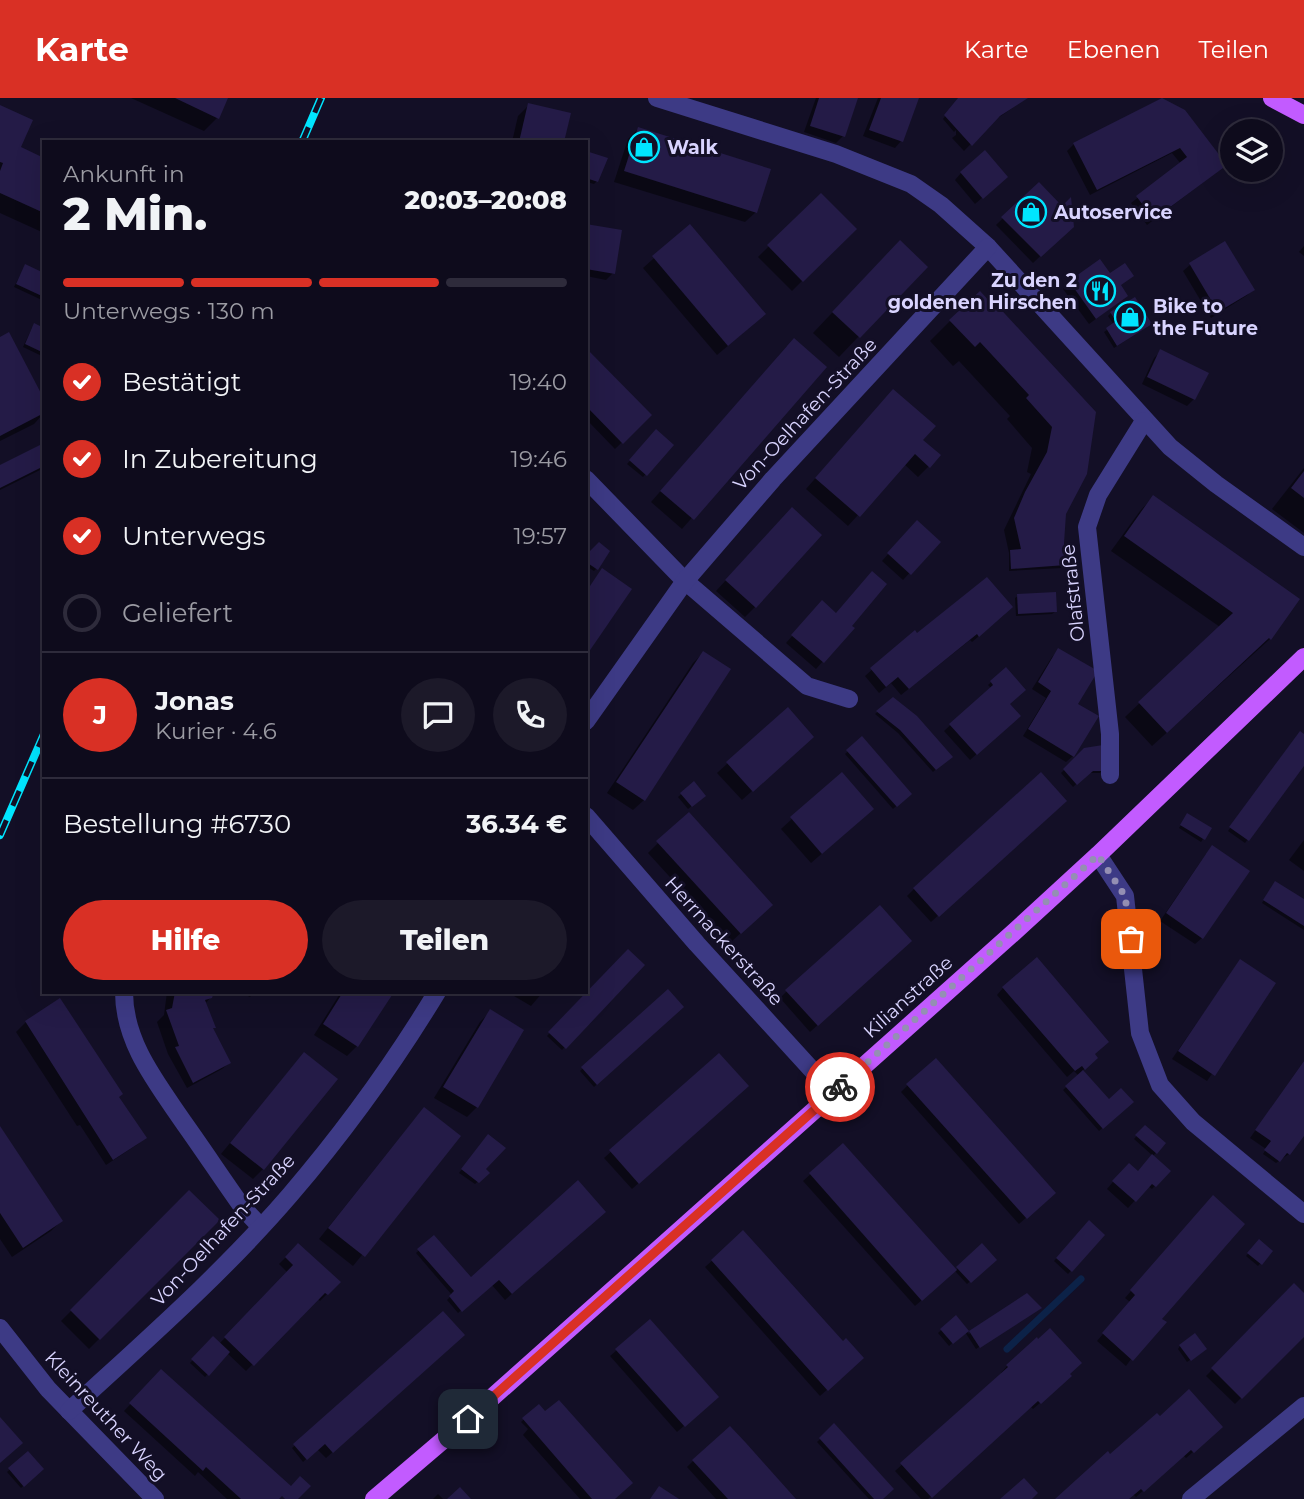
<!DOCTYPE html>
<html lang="de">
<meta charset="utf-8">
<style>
body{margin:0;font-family:Montserrat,sans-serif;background:#1c1929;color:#f1f3f6;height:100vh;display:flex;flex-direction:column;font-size:26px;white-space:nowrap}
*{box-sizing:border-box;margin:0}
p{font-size:23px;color:#9b9ba3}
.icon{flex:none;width:38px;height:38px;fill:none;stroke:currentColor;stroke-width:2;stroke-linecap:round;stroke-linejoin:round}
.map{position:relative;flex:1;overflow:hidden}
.side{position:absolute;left:42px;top:42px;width:546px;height:854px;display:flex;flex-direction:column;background:#0e0b1c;border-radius:0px;box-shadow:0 7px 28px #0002,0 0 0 2px #2e2b3b}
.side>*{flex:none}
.tools{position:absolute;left:1220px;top:21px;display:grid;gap:14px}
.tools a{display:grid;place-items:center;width:63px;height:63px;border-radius:50%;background:#0e0b1c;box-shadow:0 7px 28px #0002,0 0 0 2px #2e2b3b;font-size:35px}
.pin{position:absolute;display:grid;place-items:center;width:60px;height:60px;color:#fff;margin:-30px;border-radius:14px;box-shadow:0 4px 10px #0006}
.courier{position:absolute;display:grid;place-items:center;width:70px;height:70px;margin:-35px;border:5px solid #d93025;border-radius:50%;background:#fff;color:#222;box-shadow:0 2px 9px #0007}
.summary em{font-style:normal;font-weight:800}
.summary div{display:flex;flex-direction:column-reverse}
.summary{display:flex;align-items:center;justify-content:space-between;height:119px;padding:0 21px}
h1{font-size:46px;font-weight:800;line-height:52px}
.bar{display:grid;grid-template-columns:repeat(4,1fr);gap:10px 7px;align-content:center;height:84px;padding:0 21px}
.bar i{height:9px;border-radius:5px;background:#2e2b3b}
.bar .selected{background:#d93025}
.bar p{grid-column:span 4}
.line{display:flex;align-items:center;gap:18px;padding:0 21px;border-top:2px solid #2e2b3b}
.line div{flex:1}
.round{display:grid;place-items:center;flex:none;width:74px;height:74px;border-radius:37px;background:#1c1929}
ol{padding:0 21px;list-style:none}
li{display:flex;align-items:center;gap:21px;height:77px}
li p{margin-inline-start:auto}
li .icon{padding:7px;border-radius:50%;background:#d93025;color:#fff;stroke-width:4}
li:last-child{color:#9b9ba3}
li i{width:38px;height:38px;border:4px solid #2e2b3b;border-radius:50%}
.button{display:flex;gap:14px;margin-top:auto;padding:14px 21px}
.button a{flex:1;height:80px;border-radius:42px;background:#d93025;color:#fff;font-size:28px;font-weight:800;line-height:80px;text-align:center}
.button a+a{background:#1c1929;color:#f1f3f6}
header{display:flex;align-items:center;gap:42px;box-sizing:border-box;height:98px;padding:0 35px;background:#d93025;color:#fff}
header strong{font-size:33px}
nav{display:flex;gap:38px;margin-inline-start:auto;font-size:24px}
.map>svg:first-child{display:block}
.shadow{fill:#0007}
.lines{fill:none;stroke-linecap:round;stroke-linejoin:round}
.stream{stroke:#0c2248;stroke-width:7}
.building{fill:#241b47}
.minor{stroke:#3d3a85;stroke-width:18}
.major{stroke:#c25bff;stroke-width:18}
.rail-casing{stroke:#00e5ff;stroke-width:8}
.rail{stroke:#130f26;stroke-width:5;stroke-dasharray:16;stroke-linecap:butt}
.done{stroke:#948fb3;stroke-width:7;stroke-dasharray:0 12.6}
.route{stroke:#d93025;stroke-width:9}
.labels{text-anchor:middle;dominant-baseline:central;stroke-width:6;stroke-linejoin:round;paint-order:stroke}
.poi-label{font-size:19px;font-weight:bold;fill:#d9d4ff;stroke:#130f26;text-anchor:start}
.street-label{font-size:19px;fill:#d9d4ff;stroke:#130f26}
</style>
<header>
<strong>Karte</strong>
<nav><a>Karte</a><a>Ebenen</a><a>Teilen</a></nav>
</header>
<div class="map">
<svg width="1304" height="1401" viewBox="0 0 1304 1401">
<rect width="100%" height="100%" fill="#130f26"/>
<g class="shadow">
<polygon points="131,0 227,0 217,20 204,33"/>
<polygon points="816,0 856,0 843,38 836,45 804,34"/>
<polygon points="878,0 918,0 901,43 895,50 863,38"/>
<polygon points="960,0 1027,0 992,24 964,53 952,40 956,37 956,32 954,34 943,21"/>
<polygon points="1161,1 1218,73 1147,127 1131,105 1181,66 1172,55 1090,97 1067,53 1074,46"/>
<polygon points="529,7 562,44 512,44 518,18"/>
<polygon points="0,9 19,50 44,61 44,135 0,115"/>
<polygon points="638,31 756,114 745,124 614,84 628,41"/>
<polygon points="586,55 597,83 594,86 587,84 586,85"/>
<polygon points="961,75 999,85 975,106 955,82"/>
<polygon points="1038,86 1072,128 1033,165 996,127"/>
<polygon points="821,97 854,131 792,193 758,159"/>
<polygon points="586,128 613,175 606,182 586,178"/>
<polygon points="690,128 754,226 717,257 643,170"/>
<polygon points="1225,146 1253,192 1246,198 1211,220 1183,173 1190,167"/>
<polygon points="1304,148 1304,158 1299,154"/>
<polygon points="880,164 925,169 839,259 813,235"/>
<polygon points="25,168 44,177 44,203 14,189"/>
<polygon points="1070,184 1119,204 1089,226 1063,191"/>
<polygon points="1111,215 1147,229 1114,250 1104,234 1114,227 1108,218"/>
<polygon points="950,223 1094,314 1064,416 1062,444 1065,467 1062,470 1009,473 1009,455 1004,432 1031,376 1027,374 1032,350 1007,321 1010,318 959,263 953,268 930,243"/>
<polygon points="32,230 44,232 44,259 23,249"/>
<polygon points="0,241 44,305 44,315 34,326 0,343"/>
<polygon points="787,248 825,269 682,431 651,404"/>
<polygon points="586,253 650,317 615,351 586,321"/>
<polygon points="1161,253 1194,301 1187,308 1142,286 1154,260"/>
<polygon points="883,303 921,343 929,368 918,379 904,366 848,428 806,391"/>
<polygon points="656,334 671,347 643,379 627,366"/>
<polygon points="44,347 44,370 0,392 0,369"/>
<polygon points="1304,370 1304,435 1272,411"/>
<polygon points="1153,399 1270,541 1152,648 1125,619 1220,529 1111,453 1140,413"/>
<polygon points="782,421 755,509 745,519 716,493"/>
<polygon points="910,431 938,444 903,482 882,463"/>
<polygon points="586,459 596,471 594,473 586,468"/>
<polygon points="1018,498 1055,514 1052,516 1016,518 1015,500"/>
<polygon points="816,511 837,517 852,530 816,571 786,545"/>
<polygon points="1005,516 972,544 970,542 901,597 891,585 879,595 865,578 914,534 917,537"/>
<polygon points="1059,552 1076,607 1073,658 1066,664 1023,638 1046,600 1032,591 1052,559"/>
<polygon points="703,555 644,702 633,712 607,695 693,565"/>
<polygon points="1006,571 1008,606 1012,624 970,662 944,633 991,590 988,587"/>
<polygon points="893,601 950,659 933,674 898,635 875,616"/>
<polygon points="1297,638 1304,638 1304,665 1245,745 1228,733"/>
<polygon points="862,641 910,696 893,711 845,656"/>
<polygon points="801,649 742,702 717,675 728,665"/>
<polygon points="1085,652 1102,672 1100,675 1088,675 1073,689 1061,675"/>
<polygon points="841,676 862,721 811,765 781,731"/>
<polygon points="694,686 704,698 688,711 678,699"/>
<polygon points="1058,709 931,824 907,798 914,791"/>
<polygon points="1185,720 1203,741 1201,744 1179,730"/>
<polygon points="1304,742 1304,773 1289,762"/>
<polygon points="658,745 760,817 730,845 648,755"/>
<polygon points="1206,756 1202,840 1195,846 1160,823"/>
<polygon points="1273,788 1304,803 1304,832 1262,805"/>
<polygon points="903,850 810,934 780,900 787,893"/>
<polygon points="628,853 643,867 562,952 547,938"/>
<polygon points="1240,863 1274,885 1207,983 1172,961"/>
<polygon points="1003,890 1093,957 1096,960 1082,973 1108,1003 1132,1004 1099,1033 1063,992 1079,978 1074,973 1067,979 997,897"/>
<polygon points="668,893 682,909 594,989 580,973"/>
<polygon points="167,894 212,894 211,899 205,906 212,931 229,965 222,971 187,990 168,956 157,924 164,917"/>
<polygon points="239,894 254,894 250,899"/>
<polygon points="341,894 391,894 357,948 347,958 314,937"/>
<polygon points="507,894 543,894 531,908"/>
<polygon points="490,914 477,1009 467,1019 434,1000 480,924"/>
<polygon points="26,924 118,999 144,1040 138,1046 106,1067 80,1027 77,1028 16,934"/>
<polygon points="719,957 740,995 632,1091 604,1060"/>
<polygon points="1304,963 1304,1035 1289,1056 1276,1065 1263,1056 1266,1051 1250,1040"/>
<polygon points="294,967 263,1071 253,1081 221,1056"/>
<polygon points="908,987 1047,1101 1019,1126 901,994"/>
<polygon points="414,1022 458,1039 353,1168 319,1141"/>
<polygon points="1145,1029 1164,1046 1153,1058 1134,1041"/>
<polygon points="0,1032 61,1123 51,1133 12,1159 0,1141"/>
<polygon points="485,1041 483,1071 487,1075 475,1086 459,1075"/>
<polygon points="843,1047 948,1179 915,1208 803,1083"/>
<polygon points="1122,1073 1138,1075 1168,1073 1152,1091 1148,1088 1128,1110 1107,1091"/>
<polygon points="189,1094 218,1122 89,1251 61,1223"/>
<polygon points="1206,1106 1160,1221 1126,1268 1097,1243 1130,1204 1125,1200"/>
<polygon points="597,1120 505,1202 491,1186 458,1215 447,1202 452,1197 416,1155 434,1139 471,1181"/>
<polygon points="1089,1124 1103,1137 1068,1176 1054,1163"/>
<polygon points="743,1135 855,1267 820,1298 705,1169"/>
<polygon points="1259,1143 1271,1153 1258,1168 1246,1158"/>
<polygon points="298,1147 339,1184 320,1203 317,1200 246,1273 227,1255 205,1279 190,1265 213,1241 219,1246 288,1175 279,1166"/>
<polygon points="982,1148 995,1162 967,1186 955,1173"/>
<polygon points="1294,1188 1304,1197 1304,1236 1235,1306 1206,1278"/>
<polygon points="1027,1197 1037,1212 976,1251 965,1234 949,1248 938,1235 955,1220 969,1236"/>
<polygon points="443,1215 456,1244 326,1360 317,1351 303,1364 292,1350"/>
<polygon points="1037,1242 1068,1276 1063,1285 1033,1311 1031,1309 928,1401 921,1401 895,1373 1002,1276 1001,1275 1007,1268"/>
<polygon points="1180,1248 1202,1254 1187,1264 1178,1251"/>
<polygon points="617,1252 710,1305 677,1334 610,1258"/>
<polygon points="161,1274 277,1401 227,1401 198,1374 195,1378 124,1313"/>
<polygon points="539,1308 613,1401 580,1401 523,1337 528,1331 521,1324"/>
<polygon points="1160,1320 1214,1336 1186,1360 1183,1357 1136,1399 1133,1396 1127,1401 1057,1401"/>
<polygon points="834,1328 880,1401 869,1401 817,1344"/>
<polygon points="28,1355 42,1371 21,1390 7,1374"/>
<polygon points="693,1363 794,1401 716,1401 687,1369"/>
<polygon points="438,1396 443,1401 433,1401"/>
</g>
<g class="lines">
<polyline class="stream" points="1007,1251 1081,1181"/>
</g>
<g class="building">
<polygon points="175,0 228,0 219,21"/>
<polygon points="819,0 858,0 845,39 810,28"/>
<polygon points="881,0 919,0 903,44 869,32"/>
<polygon points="958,0 1028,0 1000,18 972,48 944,17"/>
<polygon points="1162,0 1185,12 1227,67 1154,121 1136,98 1187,59 1180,50 1097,92 1073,45"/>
<polygon points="528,5 571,15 564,44 519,44"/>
<polygon points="0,7 33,22 21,49 44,60 44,115 0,95 0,73 3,65 0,64"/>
<polygon points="638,29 771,71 757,115 624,73"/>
<polygon points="985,52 1008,79 983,101 960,74"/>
<polygon points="586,53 608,60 598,84 589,81 587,89"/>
<polygon points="1039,84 1062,108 1071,99 1074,129 1041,159 1001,119"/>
<polygon points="821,95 857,131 803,184 767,147"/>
<polygon points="586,126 622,132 615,176 586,171"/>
<polygon points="690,126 766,216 728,248 652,158"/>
<polygon points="900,142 928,169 860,240 832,214"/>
<polygon points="1225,143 1255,192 1218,214 1189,165"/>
<polygon points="1100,161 1110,175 1125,165 1134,178 1121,187 1128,198 1096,221 1069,183"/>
<polygon points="25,166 44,175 44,199 16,186"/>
<polygon points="980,193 992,206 994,204 1096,314 1087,376 1066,416 1064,445 1066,467 1011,471 1010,452 1021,451 1014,420 1025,394 1047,354 1052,329 1026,300 1029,297 980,244 975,249 949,222"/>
<polygon points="1135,199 1152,226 1117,248 1106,230 1116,223 1110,214"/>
<polygon points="34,225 44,230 44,255 25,246"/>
<polygon points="9,234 44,301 44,315 0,338 0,239"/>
<polygon points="794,240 827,269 694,422 660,393"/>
<polygon points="586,250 652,317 623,346 586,308"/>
<polygon points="1160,251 1209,275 1195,302 1147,279"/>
<polygon points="893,291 936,328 923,342 941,357 930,370 915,356 860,419 815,380"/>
<polygon points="656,331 674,347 647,378 629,362"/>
<polygon points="44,345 44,368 0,390 0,367"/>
<polygon points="1304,373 1304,400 1291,390"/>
<polygon points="1153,397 1300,501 1271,542 1269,540 1167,635 1138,604 1233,515 1124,438"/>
<polygon points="792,409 822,437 756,510 725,482"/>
<polygon points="917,422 941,444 911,477 887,455"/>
<polygon points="599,444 610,453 598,472 586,464 586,457"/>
<polygon points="602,470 632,491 586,558 586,494"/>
<polygon points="872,473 887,486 852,528 855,530 824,565 791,537 822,502 836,515"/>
<polygon points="987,479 1013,509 979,539 977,536 909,591 898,579 886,589 870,570 915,532 917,535"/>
<polygon points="1056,494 1057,514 1018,516 1017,496"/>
<polygon points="1058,550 1098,573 1078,606 1099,618 1074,659 1028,631 1051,593 1038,584"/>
<polygon points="703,553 731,571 645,703 616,684"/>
<polygon points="1006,569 1026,592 1010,606 1021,618 977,657 949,626 993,587 990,583"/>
<polygon points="893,599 917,618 953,659 936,672 900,632 876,613"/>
<polygon points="788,609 814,639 753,694 726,664"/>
<polygon points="1300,633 1304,636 1304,668 1249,743 1229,729"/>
<polygon points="862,638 912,696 897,709 846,652"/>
<polygon points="1103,647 1104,673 1093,673 1077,687 1063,671 1084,650"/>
<polygon points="842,674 874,711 822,756 790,719"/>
<polygon points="1041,674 1067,703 939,819 913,790"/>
<polygon points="694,683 706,698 692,709 680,695"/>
<polygon points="689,714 773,807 741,836 656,743"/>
<polygon points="1187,715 1212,730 1205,742 1180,727"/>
<polygon points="1212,747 1250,773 1203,841 1166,815"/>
<polygon points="1275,783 1304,801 1304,828 1263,802"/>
<polygon points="880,807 912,843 818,928 785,892"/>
<polygon points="628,851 645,867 566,951 548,934"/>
<polygon points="1037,859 1109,944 1095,956 1098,960 1085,972 1082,968 1075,973 1002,889"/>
<polygon points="1240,861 1276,885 1215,978 1178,953"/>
<polygon points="668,891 684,909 597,987 581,969"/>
<polygon points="175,894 214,894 212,900 205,902 216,930 213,930 231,965 193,985 175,949 179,948 166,912 172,910"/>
<polygon points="343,894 394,894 358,949 323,926"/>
<polygon points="60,900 123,996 119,999 147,1040 113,1062 25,923"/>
<polygon points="490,911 524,932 478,1010 443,989"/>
<polygon points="304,954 338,981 264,1072 230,1045"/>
<polygon points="719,955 749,988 639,1086 609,1052"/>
<polygon points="936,960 1056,1095 1027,1121 906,986"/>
<polygon points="1304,963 1304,1038 1290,1057 1287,1055 1280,1064 1264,1052 1271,1043 1255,1032"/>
<polygon points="1083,972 1109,1001 1121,990 1134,1004 1103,1031 1065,988"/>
<polygon points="424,1009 461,1038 365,1159 328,1130"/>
<polygon points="1145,1027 1166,1045 1157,1056 1135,1037"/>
<polygon points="0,1028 63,1123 23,1150 0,1115"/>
<polygon points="488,1036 506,1050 486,1071 490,1075 479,1085 461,1071"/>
<polygon points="843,1045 957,1172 922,1203 809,1075"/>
<polygon points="1152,1056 1171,1073 1156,1089 1152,1086 1136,1104 1112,1083 1129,1065 1138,1073"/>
<polygon points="578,1082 606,1114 512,1196 499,1182 462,1214 449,1198 454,1193 417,1151 434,1137 471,1179"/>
<polygon points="189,1092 220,1122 100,1242 70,1212"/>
<polygon points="1213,1097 1245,1126 1162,1221 1167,1224 1133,1263 1102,1235 1135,1197 1130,1192"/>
<polygon points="1089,1122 1105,1137 1072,1174 1056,1160"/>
<polygon points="743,1132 843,1243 846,1240 864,1260 828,1293 711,1162"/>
<polygon points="1259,1141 1273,1153 1262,1167 1247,1155"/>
<polygon points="298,1145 341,1184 328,1197 325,1195 254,1268 224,1239 293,1167 285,1159"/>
<polygon points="982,1145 997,1162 971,1185 956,1169"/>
<polygon points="1294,1185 1304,1195 1304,1239 1242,1301 1211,1270"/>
<polygon points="1027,1195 1042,1210 980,1250 969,1233"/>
<polygon points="443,1213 465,1237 333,1355 325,1346 307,1362 293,1346"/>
<polygon points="956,1217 969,1233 953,1246 940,1231"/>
<polygon points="650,1221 719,1299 685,1329 615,1251"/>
<polygon points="1050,1230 1082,1265 1070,1276 1072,1278 1041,1306 1038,1303 932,1400 900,1365 1008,1269 1006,1267 1037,1239 1038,1241"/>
<polygon points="1195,1235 1207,1251 1191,1263 1179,1247"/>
<polygon points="213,1238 230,1254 209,1278 191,1261"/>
<polygon points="161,1271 291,1388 300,1378 311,1388 298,1401 285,1401 282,1398 279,1401 241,1401 206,1369 203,1373 129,1305"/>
<polygon points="1189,1291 1223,1329 1194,1355 1191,1352 1144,1394 1141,1391 1129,1401 1055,1401 1108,1353 1110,1356 1157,1315 1160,1318"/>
<polygon points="559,1302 633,1385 615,1401 592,1401 522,1320 539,1306 545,1313"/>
<polygon points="0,1319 23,1345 0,1365"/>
<polygon points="834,1325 894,1391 883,1401 874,1401 819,1340"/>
<polygon points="730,1328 746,1345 796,1401 728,1401 692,1362"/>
<polygon points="28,1353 44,1371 24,1389 8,1370"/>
<polygon points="1024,1380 1038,1395 1032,1401 1000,1401"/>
<polygon points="659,1388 679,1401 650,1401"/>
<polygon points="460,1389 471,1401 447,1401"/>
</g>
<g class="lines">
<g class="minor">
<polyline points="657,0 836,56 911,86 941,107 988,149 1170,349 1216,386 1304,449"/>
<polyline points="586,381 685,483 807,588 849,601"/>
<polyline points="586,623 685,483 773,381 988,149"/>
<polyline points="1110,677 1110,636 1087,429 1098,397 1144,323"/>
<polyline points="586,718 697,846 833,995"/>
<polyline points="1098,757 1125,798 1140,935 1160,987 1193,1024 1304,1116"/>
<path d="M124,894C124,945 157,985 184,1025C204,1053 223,1082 243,1110L260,1128"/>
<polyline points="0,1230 48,1291 155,1401"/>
<path d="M69,1313C145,1243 223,1175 290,1097C344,1034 394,965 437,894"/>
<polyline points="1191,1401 1304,1308"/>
</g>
<g class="major">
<polyline points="1272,0 1304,17"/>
<polyline points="374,1401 468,1321 1013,835 1098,757 1304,559"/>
</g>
<g class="rail-casing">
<g id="rail">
<polyline points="302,44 321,0"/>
<polyline points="0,737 44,636"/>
</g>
</g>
<use href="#rail" class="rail"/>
</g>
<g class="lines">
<polyline class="done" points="840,989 1098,757 1125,798 1131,841"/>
<polyline class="route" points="468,1321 840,989"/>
</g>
<defs>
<g id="shop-ring" transform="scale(1.575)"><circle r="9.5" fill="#130f26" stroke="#00e5ff" stroke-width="1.5"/><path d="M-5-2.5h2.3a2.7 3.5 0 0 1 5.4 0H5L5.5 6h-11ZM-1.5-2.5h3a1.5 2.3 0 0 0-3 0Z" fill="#00e5ff"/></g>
<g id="restaurant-ring" transform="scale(1.575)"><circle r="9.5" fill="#130f26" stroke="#00e5ff" stroke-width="1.5"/><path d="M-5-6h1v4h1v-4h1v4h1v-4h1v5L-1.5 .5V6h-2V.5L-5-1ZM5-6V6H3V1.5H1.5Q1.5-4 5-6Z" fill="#00e5ff"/></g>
</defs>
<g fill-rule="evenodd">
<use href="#shop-ring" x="644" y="49"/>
<use href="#shop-ring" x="1031" y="114"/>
<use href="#restaurant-ring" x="1100" y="193"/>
<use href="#shop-ring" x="1130" y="219"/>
</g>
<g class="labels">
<g class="poi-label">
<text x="667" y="49">Walk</text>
<text x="1054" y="114">Autoservice</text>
<text x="1077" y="182" text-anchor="end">Zu den 2<tspan x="1077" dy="22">goldenen Hirschen</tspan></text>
<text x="1153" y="208">Bike to<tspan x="1153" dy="22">the Future</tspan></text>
</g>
<g class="street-label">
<text transform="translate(805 316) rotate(-47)">Von-Oelhafen-Straße</text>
<text transform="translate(1073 495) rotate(-96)">Olafstraße</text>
<text transform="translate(724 843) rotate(48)">Herrnackerstraße</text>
<text transform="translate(908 899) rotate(-42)">Kilianstraße</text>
<text transform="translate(223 1132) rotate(-47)">Von-Oelhafen-Straße</text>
<text transform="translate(106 1318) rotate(47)">Kleinreuther Weg</text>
</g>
</g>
</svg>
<div class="tools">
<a><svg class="icon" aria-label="layers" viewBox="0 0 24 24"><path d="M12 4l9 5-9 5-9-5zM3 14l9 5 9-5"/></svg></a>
</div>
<div class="pin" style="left:1131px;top:841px;background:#ea580c"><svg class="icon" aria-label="bag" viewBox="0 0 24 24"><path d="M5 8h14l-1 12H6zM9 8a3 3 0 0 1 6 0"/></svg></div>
<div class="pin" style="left:468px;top:1321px;background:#1f2937"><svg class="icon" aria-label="home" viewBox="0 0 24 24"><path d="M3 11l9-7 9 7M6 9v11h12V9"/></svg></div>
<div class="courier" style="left:840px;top:989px"><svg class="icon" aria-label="bike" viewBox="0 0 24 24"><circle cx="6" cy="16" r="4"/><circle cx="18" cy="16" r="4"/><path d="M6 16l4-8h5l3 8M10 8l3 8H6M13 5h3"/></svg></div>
<section class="side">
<div class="summary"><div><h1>2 Min.</h1><p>Ankunft in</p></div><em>20:03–20:08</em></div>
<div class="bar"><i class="selected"></i><i class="selected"></i><i class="selected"></i><i></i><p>Unterwegs · 130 m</p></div>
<ol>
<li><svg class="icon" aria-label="check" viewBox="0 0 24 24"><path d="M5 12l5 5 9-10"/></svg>Bestätigt<p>19:40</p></li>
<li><svg class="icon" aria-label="check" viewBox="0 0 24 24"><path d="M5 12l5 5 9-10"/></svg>In Zubereitung<p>19:46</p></li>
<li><svg class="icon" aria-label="check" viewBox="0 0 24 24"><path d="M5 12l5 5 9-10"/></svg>Unterwegs<p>19:57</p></li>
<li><i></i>Geliefert</li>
</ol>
<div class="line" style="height:126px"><b class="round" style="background:#d93025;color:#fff">J</b><div><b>Jonas</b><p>Kurier · 4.6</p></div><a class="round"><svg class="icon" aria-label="chat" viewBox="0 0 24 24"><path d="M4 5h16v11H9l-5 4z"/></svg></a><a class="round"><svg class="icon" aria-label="phone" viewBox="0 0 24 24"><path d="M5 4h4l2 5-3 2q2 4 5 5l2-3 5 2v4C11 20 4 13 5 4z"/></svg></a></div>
<div class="line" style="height:91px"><div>Bestellung #6730</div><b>36.34 €</b></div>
<div class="button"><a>Hilfe</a><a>Teilen</a></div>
</section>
</div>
